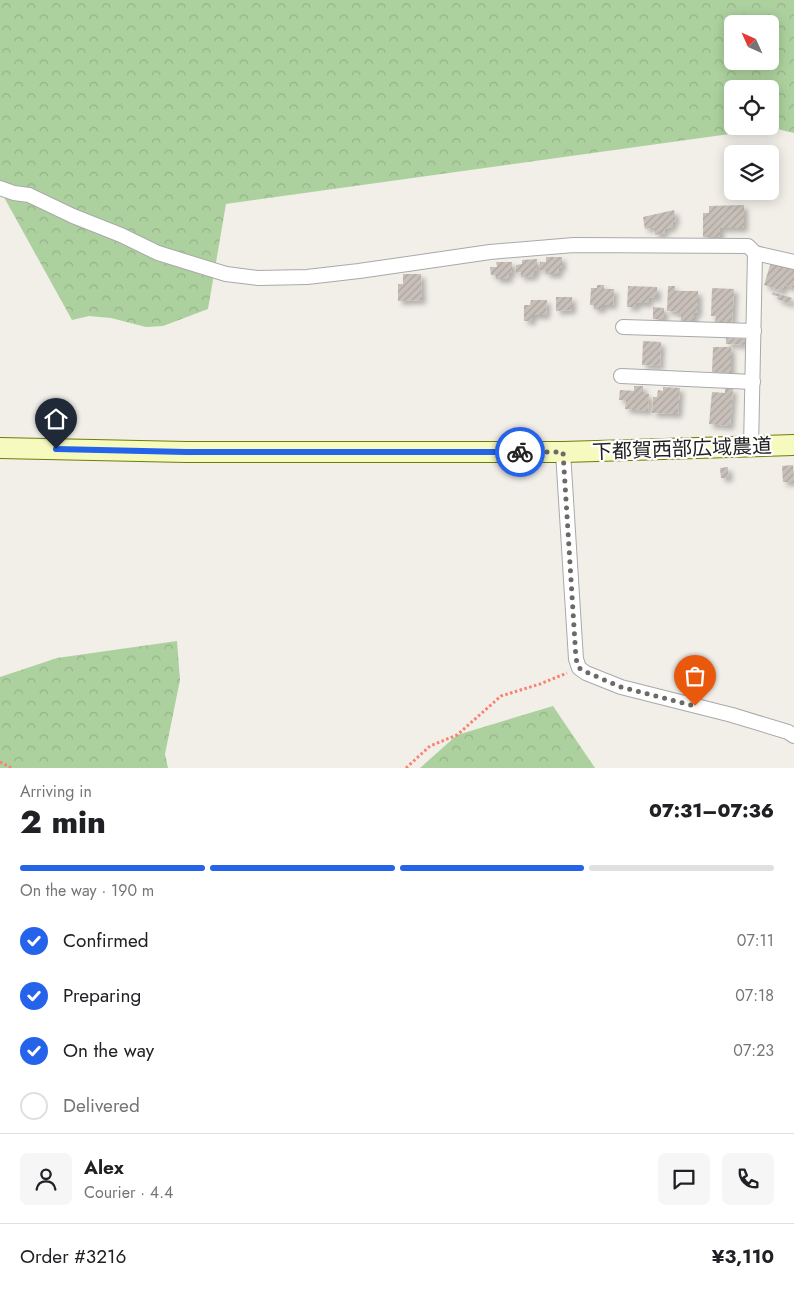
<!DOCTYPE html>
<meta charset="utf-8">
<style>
body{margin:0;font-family:Jost,"Noto Sans JP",sans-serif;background:#f6f6f6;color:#202124;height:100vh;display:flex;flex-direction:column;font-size:19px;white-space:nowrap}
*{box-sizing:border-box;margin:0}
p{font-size:16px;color:#757577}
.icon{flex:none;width:28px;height:28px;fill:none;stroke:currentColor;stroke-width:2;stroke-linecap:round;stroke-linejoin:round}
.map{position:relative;height:768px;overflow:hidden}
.panel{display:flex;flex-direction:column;background:#fff;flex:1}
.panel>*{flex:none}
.needle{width:32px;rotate:315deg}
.buttons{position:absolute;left:724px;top:15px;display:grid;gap:10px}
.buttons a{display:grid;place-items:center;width:55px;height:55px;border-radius:8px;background:#fff;box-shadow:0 2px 12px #0003;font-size:25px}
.pin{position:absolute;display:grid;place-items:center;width:42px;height:42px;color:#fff;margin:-51px -21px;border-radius:50% 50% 50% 0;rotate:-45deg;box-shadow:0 0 5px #0007}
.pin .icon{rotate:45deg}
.courier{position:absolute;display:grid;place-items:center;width:50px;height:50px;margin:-25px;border:4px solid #2563eb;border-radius:50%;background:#fff;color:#222;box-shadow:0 1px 6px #0007}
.headline em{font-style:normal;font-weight:800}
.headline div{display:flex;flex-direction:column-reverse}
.headline{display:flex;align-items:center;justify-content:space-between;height:85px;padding:0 20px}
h1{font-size:32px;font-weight:800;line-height:38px}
.bar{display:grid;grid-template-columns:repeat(4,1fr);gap:8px 5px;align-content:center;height:60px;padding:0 20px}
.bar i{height:6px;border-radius:4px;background:#e0e0e0}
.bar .active{background:#2563eb}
.bar p{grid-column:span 4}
.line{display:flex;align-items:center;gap:12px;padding:0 20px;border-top:1px solid #e0e0e0}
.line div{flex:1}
.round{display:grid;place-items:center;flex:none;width:52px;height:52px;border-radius:8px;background:#f6f6f6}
ol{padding:0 20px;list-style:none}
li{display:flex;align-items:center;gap:15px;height:55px}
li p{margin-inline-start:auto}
li .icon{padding:5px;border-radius:50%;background:#2563eb;color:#fff;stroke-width:4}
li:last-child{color:#757577}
li i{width:28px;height:28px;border:2px solid #e0e0e0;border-radius:50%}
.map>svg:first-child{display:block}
.forest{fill:url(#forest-crowns);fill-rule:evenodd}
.building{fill:url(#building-hatch);filter:url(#shadow)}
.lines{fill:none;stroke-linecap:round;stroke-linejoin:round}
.street-casing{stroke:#a9a9a9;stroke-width:16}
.secondary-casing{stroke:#707d05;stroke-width:22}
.path{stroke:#fa8072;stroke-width:3;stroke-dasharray:2.5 2.5;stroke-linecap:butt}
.street{stroke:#fff;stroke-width:14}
.secondary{stroke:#f7fabf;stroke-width:20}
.done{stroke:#6b6a68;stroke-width:5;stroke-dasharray:0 9}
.route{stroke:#2563eb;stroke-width:6}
.labels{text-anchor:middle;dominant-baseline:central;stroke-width:4.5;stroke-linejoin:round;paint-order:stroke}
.street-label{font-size:20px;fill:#222;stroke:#fff}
</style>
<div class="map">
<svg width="794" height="768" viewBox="0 0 794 768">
<defs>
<pattern id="forest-crowns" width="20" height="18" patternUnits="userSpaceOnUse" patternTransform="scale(1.25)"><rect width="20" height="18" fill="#add19e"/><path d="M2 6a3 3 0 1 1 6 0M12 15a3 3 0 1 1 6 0" fill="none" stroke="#95b388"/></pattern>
<pattern id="building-hatch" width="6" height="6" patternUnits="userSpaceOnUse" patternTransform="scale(1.25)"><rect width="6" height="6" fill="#c7bfb8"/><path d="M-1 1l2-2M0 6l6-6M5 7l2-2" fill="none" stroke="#aba49e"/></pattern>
<filter id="shadow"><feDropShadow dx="4" dy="4" stdDeviation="2.5" flood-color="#0004"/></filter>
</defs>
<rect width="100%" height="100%" fill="#f2efe9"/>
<g class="forest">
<path d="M0,0H794V133L773,128L226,204L208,309L163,326L146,327L111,318L89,316L72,320L0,190ZM732,24H770V61H732ZM732,89H770V126H732Z"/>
<polygon points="177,641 180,680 165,754 168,768 0,768 0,677 57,658"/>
<polygon points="553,706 595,768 420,768 457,735"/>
</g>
<g class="building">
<polygon points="744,205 744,228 720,228 720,237 703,237 703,213 709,213 709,206"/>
<polygon points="674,210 676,221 672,222 673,227 664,229 665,233 655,235 654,227 645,229 643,217"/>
<polygon points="546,257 562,257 562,268 558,268 559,274 546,274 546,270 540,270 540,262 546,262"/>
<polygon points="537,259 537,271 534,271 534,276 521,277 521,272 516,273 516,265 522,264 522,260"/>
<polygon points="496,262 512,262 512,273 508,273 509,279 496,279 496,275 491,275 490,267 497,267"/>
<polygon points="771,262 794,269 794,288 784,285 782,291 764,285"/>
<polygon points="403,274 421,274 422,300 398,301 398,284 403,284"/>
<polygon points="597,285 604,285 604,289 614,289 613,305 602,305 602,309 594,309 594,305 590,305 591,288 597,288"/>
<polygon points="628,286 657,287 657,298 649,297 649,303 636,303 636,307 627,307"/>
<polygon points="668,286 675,286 675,291 698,291 698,313 694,313 694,322 681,322 681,316 678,317 678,312 667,311"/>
<polygon points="712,288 734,289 732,323 715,322 716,316 711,316"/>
<polygon points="773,292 792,298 790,304 777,299 778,296 772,295"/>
<polygon points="556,297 572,297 572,310 556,311"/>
<polygon points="531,300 547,300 546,315 532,315 532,321 524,321 524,305 530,305"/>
<polygon points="653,307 664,308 664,319 653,319"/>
<polygon points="726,338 748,339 747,345 726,344"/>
<polygon points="643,341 661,342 660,366 642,365"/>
<polygon points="713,347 731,347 731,373 712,372"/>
<polygon points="634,386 643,386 643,394 649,394 648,411 625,409 626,400 619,400 620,390 634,391"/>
<polygon points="663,387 680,388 678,414 652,413 653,397 657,397 658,390 663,391"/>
<polygon points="725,388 733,389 730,426 709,424 712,392 725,393"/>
<polygon points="793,465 794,482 783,482 782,466"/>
<polygon points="728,467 729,478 721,478 720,468"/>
</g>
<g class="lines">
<g class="street-casing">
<g id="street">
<polyline points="0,188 14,193 29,195 73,216 121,235 158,253 226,274 258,278 307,277 359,271 490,252 574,245 748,246 755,253 794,262"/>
<polyline points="623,327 754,331"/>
<polyline points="621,376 753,382"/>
<polyline points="751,448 755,253"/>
<polyline points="563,452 576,659 579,668 586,673 621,687 732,715 788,732 794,736"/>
</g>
</g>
<g class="secondary-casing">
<polyline id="secondary" points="0,448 186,452 563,452 794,445"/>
</g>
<g class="path">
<polyline points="0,762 12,768"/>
<polyline points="406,768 430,746 457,735 501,696 540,684 567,673"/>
</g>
<use href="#street" class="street"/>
<use href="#secondary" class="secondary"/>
</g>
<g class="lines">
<polyline class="done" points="520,452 563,452 576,659 579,668 586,672 621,687 695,706"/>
<polyline class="route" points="56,449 186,452 520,452"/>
</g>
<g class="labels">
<g class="street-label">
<text transform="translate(682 449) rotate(-2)">下都賀西部広域農道</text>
</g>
</g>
</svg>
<div class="buttons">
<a><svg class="needle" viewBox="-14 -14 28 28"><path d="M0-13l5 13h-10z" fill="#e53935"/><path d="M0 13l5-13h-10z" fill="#757577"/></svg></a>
<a><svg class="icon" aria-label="locate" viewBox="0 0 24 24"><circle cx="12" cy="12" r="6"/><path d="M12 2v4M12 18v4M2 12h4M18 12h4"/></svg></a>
<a><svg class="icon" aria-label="layers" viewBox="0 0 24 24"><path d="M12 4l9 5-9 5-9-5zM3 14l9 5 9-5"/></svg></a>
</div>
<div class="pin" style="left:695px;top:706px;background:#ea580c"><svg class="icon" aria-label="bag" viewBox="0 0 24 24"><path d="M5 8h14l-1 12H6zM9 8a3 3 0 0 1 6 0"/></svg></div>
<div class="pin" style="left:56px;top:449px;background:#1f2937"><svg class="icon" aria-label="home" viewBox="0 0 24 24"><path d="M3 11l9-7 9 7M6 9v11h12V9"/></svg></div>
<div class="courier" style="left:520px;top:452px"><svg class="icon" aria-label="bike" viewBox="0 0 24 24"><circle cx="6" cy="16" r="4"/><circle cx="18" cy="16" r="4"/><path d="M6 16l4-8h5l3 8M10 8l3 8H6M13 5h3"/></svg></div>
</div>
<section class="panel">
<div class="headline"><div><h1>2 min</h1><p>Arriving in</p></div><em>07:31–07:36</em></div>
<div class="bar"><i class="active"></i><i class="active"></i><i class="active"></i><i></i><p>On the way · 190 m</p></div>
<ol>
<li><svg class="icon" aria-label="check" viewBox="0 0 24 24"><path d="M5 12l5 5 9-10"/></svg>Confirmed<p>07:11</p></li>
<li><svg class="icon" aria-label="check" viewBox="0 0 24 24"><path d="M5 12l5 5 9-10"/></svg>Preparing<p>07:18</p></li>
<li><svg class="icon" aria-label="check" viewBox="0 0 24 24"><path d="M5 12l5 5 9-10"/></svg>On the way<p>07:23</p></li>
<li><i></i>Delivered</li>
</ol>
<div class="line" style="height:90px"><a class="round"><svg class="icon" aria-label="person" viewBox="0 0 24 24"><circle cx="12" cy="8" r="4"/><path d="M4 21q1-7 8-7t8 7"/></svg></a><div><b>Alex</b><p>Courier · 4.4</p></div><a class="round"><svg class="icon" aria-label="chat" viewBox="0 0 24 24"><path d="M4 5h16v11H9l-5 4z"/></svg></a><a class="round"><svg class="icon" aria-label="phone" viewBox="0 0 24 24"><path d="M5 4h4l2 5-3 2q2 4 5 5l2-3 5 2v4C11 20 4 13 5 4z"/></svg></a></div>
<div class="line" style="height:65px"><div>Order #3216</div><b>¥3,110</b></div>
</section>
